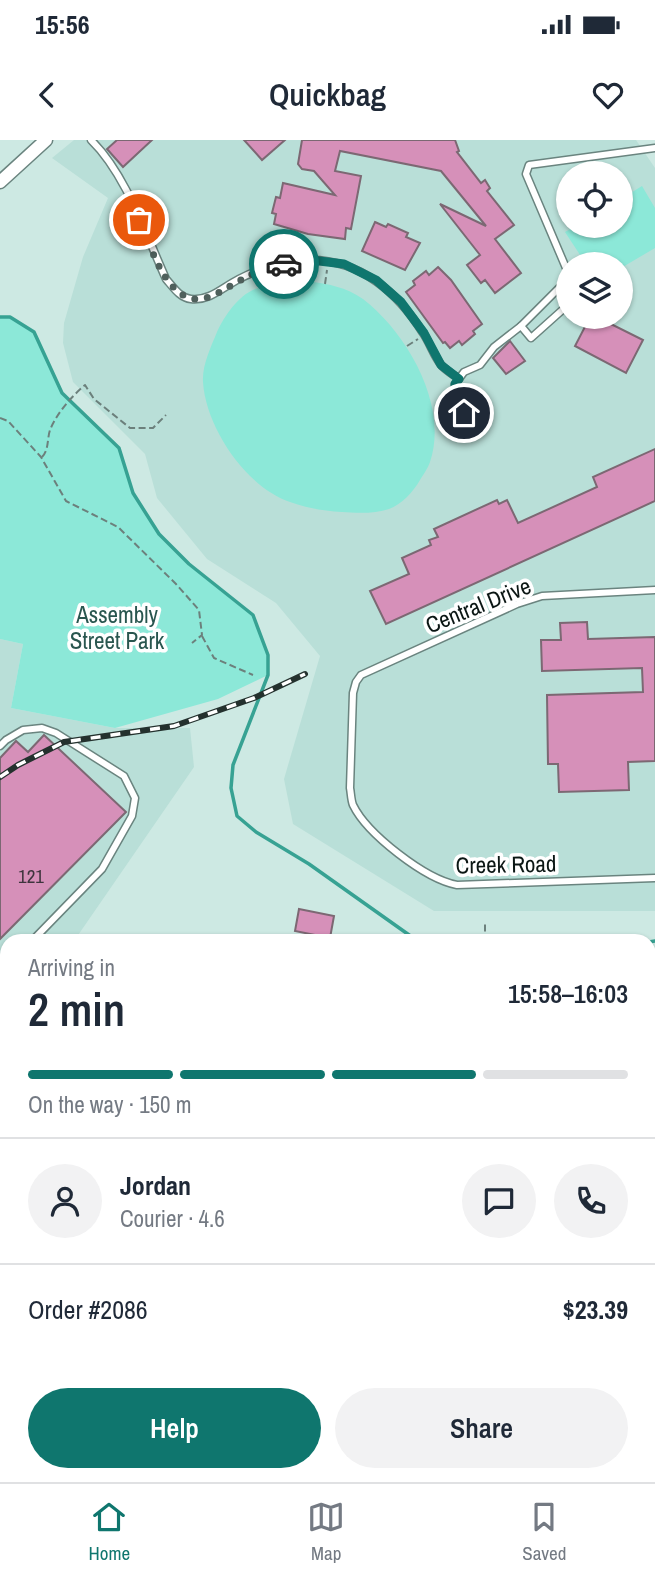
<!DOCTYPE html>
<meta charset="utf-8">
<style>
body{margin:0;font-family:"Archivo Narrow",sans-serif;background:#f2f2f3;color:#1f2937;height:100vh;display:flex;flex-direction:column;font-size:26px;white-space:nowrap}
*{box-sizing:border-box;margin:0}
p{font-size:23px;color:#747a83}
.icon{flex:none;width:38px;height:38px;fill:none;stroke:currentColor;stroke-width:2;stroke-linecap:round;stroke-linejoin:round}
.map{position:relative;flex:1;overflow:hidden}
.details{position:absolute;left:0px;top:794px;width:656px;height:548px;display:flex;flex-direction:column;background:#fff;border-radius:21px 21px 0 0;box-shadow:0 2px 5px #0004}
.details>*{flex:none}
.fabs{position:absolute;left:556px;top:21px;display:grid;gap:14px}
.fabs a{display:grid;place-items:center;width:77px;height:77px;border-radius:50%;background:#fff;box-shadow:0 2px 5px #0004;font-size:35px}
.pin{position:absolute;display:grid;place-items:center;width:60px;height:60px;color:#fff;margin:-30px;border:4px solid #fff;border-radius:50%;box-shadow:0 2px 7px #0007}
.courier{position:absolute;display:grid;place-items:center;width:70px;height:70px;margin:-35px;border:5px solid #0f766e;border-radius:50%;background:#fff;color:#222;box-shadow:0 2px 9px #0007}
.head em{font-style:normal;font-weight:600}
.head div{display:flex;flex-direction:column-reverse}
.head{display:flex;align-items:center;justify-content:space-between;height:119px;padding:0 28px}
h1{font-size:46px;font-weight:600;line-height:52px}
.bar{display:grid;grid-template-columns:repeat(4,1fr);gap:10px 7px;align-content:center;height:84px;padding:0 28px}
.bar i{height:9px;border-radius:5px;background:#e0e1e3}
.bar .on{background:#0f766e}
.bar p{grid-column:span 4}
.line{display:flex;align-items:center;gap:18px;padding:0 28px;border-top:2px solid #e0e1e3}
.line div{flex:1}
.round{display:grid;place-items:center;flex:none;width:74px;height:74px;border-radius:37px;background:#f2f2f3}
.action{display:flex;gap:14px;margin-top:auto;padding:14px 28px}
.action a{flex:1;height:80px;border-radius:42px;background:#0f766e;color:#fff;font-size:28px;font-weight:600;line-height:80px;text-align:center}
.action a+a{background:#f2f2f3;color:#1f2937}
.status{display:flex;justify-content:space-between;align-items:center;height:49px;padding:0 35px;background:#fff;direction:ltr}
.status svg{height:19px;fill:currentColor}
header{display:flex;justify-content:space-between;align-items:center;height:91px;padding:0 28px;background:#fff;font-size:32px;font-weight:600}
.menu{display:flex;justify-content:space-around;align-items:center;height:98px;border-top:2px solid #e0e1e3;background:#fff;font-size:19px;color:#747a83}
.menu a{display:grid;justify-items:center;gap:4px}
.menu .on{color:#0f766e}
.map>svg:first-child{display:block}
.built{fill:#b9dfd8;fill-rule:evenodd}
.green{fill:#8ce8d8}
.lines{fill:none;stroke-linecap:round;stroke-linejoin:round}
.stream{stroke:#37a293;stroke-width:3.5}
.building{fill:#d690b9;stroke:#7c6873;stroke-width:2}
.lane-casing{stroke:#6a847f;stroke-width:9}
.street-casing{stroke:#6a847f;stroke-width:15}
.secondary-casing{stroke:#6a847f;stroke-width:22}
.highway-casing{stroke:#6a847f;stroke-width:27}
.path{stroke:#6c807c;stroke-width:2;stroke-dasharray:7 3.5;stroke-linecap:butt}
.lane{stroke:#fff;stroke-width:6}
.street{stroke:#fff;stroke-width:12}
.secondary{stroke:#fff;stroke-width:19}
.highway{stroke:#fff;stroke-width:24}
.rail-casing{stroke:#24312e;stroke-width:6}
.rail{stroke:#fff;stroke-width:3.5;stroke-dasharray:10;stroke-linecap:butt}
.done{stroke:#4f605c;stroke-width:7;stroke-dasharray:0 12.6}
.route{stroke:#0f766e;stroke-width:9}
.labels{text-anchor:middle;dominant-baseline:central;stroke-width:7;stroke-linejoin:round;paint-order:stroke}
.number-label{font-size:19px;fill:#3e343d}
.street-label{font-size:23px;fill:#0b1614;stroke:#fff}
.park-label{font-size:23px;fill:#29564f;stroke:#fff}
</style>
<div class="status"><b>15:56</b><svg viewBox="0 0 49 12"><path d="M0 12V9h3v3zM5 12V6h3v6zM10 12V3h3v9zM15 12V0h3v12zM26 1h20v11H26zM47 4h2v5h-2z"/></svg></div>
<header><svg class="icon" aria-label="back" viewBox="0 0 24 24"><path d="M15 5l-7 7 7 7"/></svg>Quickbag<svg class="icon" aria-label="heart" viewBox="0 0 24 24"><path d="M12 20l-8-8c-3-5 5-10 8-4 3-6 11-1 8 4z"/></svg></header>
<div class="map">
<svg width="655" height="1342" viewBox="0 0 655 1342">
<rect width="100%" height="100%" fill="#cde9e3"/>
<g class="built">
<path d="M74,0H636L655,28V771H434L293,684L284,639L320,516L276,463L207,419L157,358L145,314L73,242L63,203L64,183L83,117L108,58L52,18ZM569,33H621V86H569ZM569,124H621V177H569Z"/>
<polygon points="0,499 23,504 11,568 115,588 190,588 194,627 74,801 7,802 7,1335 128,1335 127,1342 0,1342"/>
<polygon points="649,823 655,823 655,1268 649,1270"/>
</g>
<g class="green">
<polygon points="642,46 655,68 655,108 621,128 621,124 586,124 565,92 576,86 621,86 621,59"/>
<path d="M308,141C328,144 346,147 363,159C407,193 449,265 430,322C428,328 423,335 420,340C414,351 401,365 389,369C375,374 356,373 342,372C324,371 306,368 290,362C246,347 206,288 203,242C202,225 211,207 217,192C225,175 238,156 255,149C272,143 291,143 308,141Z"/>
<polygon points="0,177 10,177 34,192 62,253 119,308 133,353 159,394 189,424 253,475 268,515 268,535 218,559 115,588 11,568 23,504 0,499"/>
<polygon points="649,1329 655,1342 530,1342 528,1335 649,1335"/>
</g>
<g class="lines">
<g class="stream">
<polyline points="0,177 10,177 34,192 62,253 119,308 133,353 159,394 189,424 253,475 268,515 268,535 233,625 231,648 237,676 256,692 309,724 419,802"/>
<polyline points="649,802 655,801"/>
</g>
</g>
<g class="building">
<polygon points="117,0 152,0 123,27 107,9"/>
<polygon points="244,0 285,0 262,20"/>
<polygon points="302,0 455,0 459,11 457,12 481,43 485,40 490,48 487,51 514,85 495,99 521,133 495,153 485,140 481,143 467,125 480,115 440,64 486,86 441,31 340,11 335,31 361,36 351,89 346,88 345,99 308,94 274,84 276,74 272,73 276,57 280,58 283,43 335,55 314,31 302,29 298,24"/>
<polygon points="375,82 386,87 388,84 408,93 406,97 420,103 405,130 362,111"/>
<polygon points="438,127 451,140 482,184 473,191 475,194 462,205 459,201 450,208 445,202 443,203 406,152 415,145 413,141 426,131 429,135"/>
<polygon points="590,177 597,177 643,200 626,233 575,206"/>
<polygon points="510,201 525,221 506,234 493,218"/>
<polygon points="655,309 655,361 386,484 370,451 409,434 402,418 431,405 429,400 438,397 434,389 497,360 499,364 507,360 518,383 597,347 593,337"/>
<polygon points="587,482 588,499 655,497 655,621 628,622 629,650 559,652 558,624 548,624 547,555 643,552 642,528 542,531 541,500 561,500 560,483"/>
<polygon points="44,595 126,672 0,799 0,618 16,601 28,612"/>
<polygon points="299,769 334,776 330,798 295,791"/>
</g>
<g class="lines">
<g class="lane-casing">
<g id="lane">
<path d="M91,0C126,34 146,95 166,139C173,147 180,158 191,159C210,161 223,147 239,139C260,128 288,120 311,120C361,120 398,153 423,193C430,203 434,217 442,226C447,231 454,235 459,239"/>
<polyline points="569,135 526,34 529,25 655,8"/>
<polyline points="569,138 521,186 531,198 569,164"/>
<polyline points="464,273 456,260 455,244 464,232 480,225 494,207 521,186"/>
<path d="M655,450L542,456L517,464L361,535L356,542L353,553L350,648C351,653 351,660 353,665C367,694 425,739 457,745L655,738"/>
<polyline points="0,606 6,600 23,590 42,588 56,593 124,636 135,658 132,676 102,729 31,802"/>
<polyline points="271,802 291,802"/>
<polyline points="0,833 7,826"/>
<polyline points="649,864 655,864"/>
<polyline points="0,871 7,870"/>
<polyline points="649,935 655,935"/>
<polyline points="0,1061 7,1062"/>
<polyline points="649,1203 655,1204"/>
<polyline points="0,1340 13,1342"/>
</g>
</g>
<g class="street-casing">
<g id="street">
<polyline points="0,42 46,0"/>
<polyline points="147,1342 148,1335"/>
<polyline points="495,1342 501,1335"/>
</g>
</g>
<g class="secondary-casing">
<g id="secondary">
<polyline points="0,1205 7,1206"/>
<polyline points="0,1225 7,1226"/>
<polyline points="649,1307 655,1308"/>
</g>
</g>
<g class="highway-casing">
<polyline id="highway" points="654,1286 655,1286"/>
</g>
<g class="path">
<polyline points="325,144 327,130"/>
<polyline points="407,206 418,199"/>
<polyline points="0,278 8,281 41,317 66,361 118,387 176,444 199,470 202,495 192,503"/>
<path d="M42,317C49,310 47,299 50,290C57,273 71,257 85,245L94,259L130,288H153L166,275"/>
<polyline points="202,496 214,518 253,535"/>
<polyline points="485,802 485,784"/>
<polyline points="649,1329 655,1326"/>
<polyline points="634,1342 639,1335"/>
</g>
<use href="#lane" class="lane"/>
<use href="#street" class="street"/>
<use href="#secondary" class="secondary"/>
<use href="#highway" class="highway"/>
<g class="rail-casing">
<polyline id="rail" points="0,637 18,625 64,602 174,586 254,558 305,534"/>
</g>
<use href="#rail" class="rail"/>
</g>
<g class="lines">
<path class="done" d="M139,80C153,110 170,178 216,154C242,140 253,130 284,124"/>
<polyline class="route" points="284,124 311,120 344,124 376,140 401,162 424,193 441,225 459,239 455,244 456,260 464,273"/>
</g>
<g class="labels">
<g class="number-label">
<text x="31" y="736">121</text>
</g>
<g class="street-label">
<text transform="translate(478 465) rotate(-22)">Central Drive</text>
<text transform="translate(506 724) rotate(-1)">Creek Road</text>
</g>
<g class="park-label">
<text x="117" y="474">Assembly<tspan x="117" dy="26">Street Park</tspan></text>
</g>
</g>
</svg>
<div class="fabs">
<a><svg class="icon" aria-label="locate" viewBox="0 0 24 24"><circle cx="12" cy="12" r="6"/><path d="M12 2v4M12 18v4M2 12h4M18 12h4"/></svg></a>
<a><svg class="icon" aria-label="layers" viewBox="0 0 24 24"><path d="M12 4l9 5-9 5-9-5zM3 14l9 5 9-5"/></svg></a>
</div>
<div class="pin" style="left:139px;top:80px;background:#ea580c"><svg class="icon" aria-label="bag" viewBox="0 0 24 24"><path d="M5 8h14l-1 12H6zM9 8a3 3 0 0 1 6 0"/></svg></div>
<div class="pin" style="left:464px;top:273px;background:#1f2937"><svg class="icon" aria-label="home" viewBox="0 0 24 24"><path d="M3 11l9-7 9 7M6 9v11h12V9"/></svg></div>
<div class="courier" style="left:284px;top:124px"><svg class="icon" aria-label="car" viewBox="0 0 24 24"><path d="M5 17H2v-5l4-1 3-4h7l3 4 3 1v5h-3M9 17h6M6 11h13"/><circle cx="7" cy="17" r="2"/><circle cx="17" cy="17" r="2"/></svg></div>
<section class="details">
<div class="head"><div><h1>2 min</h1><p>Arriving in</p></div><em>15:58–16:03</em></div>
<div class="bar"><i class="on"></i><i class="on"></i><i class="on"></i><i></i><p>On the way · 150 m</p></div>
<div class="line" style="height:126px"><a class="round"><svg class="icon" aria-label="person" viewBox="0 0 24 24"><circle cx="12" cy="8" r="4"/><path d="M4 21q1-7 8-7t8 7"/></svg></a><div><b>Jordan</b><p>Courier · 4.6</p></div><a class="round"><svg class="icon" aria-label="chat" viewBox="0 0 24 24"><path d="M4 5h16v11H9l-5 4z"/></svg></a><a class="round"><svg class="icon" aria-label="phone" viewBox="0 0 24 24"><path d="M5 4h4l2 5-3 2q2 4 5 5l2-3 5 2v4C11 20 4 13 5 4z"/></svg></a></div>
<div class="line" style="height:91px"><div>Order #2086</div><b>$23.39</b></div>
<div class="action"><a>Help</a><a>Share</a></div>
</section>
</div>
<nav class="menu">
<a class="on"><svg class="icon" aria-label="home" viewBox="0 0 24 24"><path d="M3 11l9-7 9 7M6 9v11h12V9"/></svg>Home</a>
<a><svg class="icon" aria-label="map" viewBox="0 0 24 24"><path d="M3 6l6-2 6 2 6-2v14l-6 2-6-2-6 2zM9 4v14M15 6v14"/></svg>Map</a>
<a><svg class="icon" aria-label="saved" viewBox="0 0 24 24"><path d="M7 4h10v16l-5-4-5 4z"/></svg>Saved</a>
</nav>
